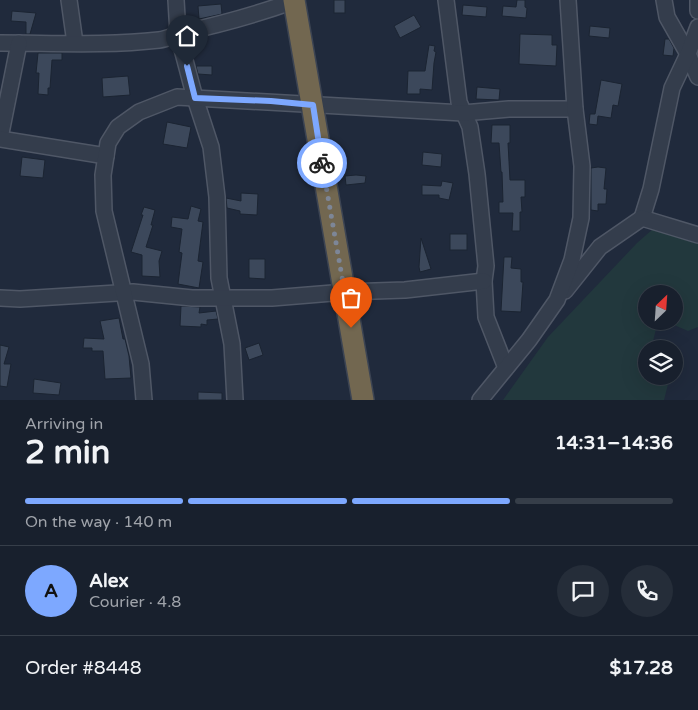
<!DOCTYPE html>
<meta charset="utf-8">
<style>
body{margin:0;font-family:"Varela Round",sans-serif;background:#252d39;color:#f1f3f6;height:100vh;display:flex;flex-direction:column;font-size:19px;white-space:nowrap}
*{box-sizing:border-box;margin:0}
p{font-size:16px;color:#9fa3aa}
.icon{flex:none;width:28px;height:28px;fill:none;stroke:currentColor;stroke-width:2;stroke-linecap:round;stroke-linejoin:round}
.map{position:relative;height:400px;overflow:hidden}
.details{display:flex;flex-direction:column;background:#18202d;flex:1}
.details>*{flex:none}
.needle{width:32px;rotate:25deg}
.controls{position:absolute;left:638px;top:285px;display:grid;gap:10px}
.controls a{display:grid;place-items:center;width:45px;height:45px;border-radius:50%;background:#18202d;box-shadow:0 5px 20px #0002,0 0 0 1px #363e49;font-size:25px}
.pin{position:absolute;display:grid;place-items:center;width:42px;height:42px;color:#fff;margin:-51px -21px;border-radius:50% 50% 50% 0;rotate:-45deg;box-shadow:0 0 5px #0007}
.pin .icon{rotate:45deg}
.courier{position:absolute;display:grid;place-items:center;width:50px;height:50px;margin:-25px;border:4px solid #7da8ff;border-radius:50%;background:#fff;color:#222;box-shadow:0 1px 6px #0007}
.head em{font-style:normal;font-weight:800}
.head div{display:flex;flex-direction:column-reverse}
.head{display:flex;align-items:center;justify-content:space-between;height:85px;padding:0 25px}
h1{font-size:32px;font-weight:800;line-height:38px}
.bar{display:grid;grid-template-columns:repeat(4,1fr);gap:8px 5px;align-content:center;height:60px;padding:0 25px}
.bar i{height:6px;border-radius:4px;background:#363e49}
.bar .active{background:#7da8ff}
.bar p{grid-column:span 4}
.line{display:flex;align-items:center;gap:12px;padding:0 25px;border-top:1px solid #363e49}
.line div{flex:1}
.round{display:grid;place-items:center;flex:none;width:52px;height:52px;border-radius:26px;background:#252d39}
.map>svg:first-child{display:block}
.green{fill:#22383d}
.building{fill:#3c485b;stroke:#1b2432}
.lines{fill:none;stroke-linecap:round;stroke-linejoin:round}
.minor-casing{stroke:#4f5766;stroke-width:18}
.highway-casing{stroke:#3c4453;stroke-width:24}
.minor{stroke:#343d4c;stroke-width:15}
.highway{stroke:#726750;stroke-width:21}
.done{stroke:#7d8697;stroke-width:5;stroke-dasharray:0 9}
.route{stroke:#7da8ff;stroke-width:6}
</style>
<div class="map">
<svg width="698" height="400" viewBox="0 0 698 400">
<rect width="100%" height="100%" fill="#202a3c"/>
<polygon class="green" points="653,229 698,241 698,327 688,331 665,321 674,321 674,294 646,294 646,321 658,321 651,349 646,349 646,376 670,376 664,400 503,400 548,337 637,243"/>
<g class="building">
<rect x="334" y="0" width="11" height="13"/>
<polygon points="517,0 525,0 525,7 527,8 526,18 502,16 503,6 516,7"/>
<polygon points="221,4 222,14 199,19 198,6"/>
<polygon points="463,5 487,7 486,17 462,15"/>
<polygon points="12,11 36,13 30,34 26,34 26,22 11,21"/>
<polygon points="414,15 421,27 400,38 394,26"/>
<polygon points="590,26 610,28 609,38 589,36"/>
<polygon points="520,34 552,35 552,45 557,45 556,66 519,64"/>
<polygon points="665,39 669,39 674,48 673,56 663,55"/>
<polygon points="429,45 435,46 434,51 436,52 434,63 432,90 420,89 420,94 407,94 408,71 425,71"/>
<polygon points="38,53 62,53 62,60 52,60 50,88 48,88 48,95 38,94 39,73 36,73"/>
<polygon points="196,66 212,66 212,75 198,74"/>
<polygon points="128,76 130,95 103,97 102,78"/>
<polygon points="601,80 622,84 618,106 613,105 611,118 598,116 597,125 589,124 590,114 595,114"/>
<polygon points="477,87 500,89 499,100 476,99"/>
<polygon points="167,122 191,127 187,148 163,144"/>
<polygon points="492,125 510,125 510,143 508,143 510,180 525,180 525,197 521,197 522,212 520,212 520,231 512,231 513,213 499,213 499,202 503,202 502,172 501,172 499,143 491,143"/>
<polygon points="423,152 442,154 441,167 422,165"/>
<polygon points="22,157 45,160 43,178 20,176"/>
<polygon points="598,167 606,168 604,189 607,189 606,204 598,204 598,211 591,210 591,168"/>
<polygon points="356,175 366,176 365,183 346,185 345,176"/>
<polygon points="442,181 453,183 449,200 439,198 439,195 422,195 422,185 441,186"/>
<polygon points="241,193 258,194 257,215 240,214 240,211 227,208 226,198 241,201"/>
<polygon points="191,206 201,209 198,221 203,222 198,261 203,262 199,288 178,284 182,253 179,252 182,229 171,227 172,217 188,219"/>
<polygon points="144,207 155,210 151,225 153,225 146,247 162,251 159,261 160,277 142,276 142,255 131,252 143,215 141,215"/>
<rect x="450" y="234" width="17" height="16"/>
<polygon points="421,238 431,269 420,272 419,267"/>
<polygon points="504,257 512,257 511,268 521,269 521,282 523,282 521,312 501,311"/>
<polygon points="249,259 265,259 265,279 249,278"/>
<polygon points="181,306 200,307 199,313 216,311 218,319 207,320 207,325 201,324 201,327 180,326"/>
<polygon points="119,318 123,339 125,339 129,356 131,378 105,379 103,351 92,351 92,348 83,348 84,338 104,339 100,321"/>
<polygon points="259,343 263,355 249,360 245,348"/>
<polygon points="0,345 9,347 4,364 11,364 7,387 0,386"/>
<polygon points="34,379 61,383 59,395 33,393"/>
<polygon points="198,392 222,393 222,400 198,400"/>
</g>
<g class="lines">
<g class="minor-casing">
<g id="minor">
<polyline points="69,0 75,43"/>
<polyline points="176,0 178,34 195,98 211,147 217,197 219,278 232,344 235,400"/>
<polyline points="446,0 459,102 470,127 477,174 486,266 484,281 486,317 506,368"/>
<polyline points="664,0 667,17 688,54 698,77"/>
<polyline points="698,0 698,11"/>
<path d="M0,43C53,43 107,46 159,40C167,39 174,35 181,33C222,24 255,15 294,1"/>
<polyline points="0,138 19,43"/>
<polyline points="0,139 106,156"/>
<polyline points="642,218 651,189 672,88 688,54 698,27"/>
<polyline points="565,291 600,247 642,218 698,235"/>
<polyline points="0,298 20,299 133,292 192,298 272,298 345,292 405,290 484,281"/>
<polyline points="144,400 141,364 104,211 103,175 108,143 118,127 139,112 177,97 463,113 509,109 575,109"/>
<polyline points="480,400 529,340 557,300 572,260 581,218 582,166 575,109 568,0"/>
</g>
</g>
<g class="highway-casing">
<polyline id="highway" points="294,0 363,400"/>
</g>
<use href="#minor" class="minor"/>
<use href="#highway" class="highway"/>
</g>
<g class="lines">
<polyline class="done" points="322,163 351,328"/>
<polyline class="route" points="187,66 195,98 271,101 313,105 322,163"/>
</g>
</svg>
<div class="controls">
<a><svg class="needle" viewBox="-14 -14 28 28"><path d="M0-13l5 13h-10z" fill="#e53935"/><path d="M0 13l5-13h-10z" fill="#9fa3aa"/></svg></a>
<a><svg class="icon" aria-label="layers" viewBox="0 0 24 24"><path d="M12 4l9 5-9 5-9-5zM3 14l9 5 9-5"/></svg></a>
</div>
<div class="pin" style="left:351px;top:328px;background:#ea580c"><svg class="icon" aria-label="bag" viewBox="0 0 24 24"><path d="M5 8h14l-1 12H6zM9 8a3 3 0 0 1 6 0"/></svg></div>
<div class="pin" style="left:187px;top:66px;background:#1f2937"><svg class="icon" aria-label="home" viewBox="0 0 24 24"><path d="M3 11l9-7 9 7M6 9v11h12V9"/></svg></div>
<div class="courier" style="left:322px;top:163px"><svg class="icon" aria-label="bike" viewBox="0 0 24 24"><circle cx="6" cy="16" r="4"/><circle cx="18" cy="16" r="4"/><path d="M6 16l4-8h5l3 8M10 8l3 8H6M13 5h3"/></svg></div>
</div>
<section class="details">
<div class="head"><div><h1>2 min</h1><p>Arriving in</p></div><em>14:31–14:36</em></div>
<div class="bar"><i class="active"></i><i class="active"></i><i class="active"></i><i></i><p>On the way · 140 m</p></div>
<div class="line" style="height:90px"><b class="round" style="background:#7da8ff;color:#111">A</b><div><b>Alex</b><p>Courier · 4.8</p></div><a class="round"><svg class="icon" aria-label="chat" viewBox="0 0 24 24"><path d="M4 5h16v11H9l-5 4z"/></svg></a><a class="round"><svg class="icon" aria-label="phone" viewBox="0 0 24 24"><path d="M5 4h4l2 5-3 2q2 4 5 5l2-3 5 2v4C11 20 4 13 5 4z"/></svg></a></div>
<div class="line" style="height:65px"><div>Order #8448</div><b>$17.28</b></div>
</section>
